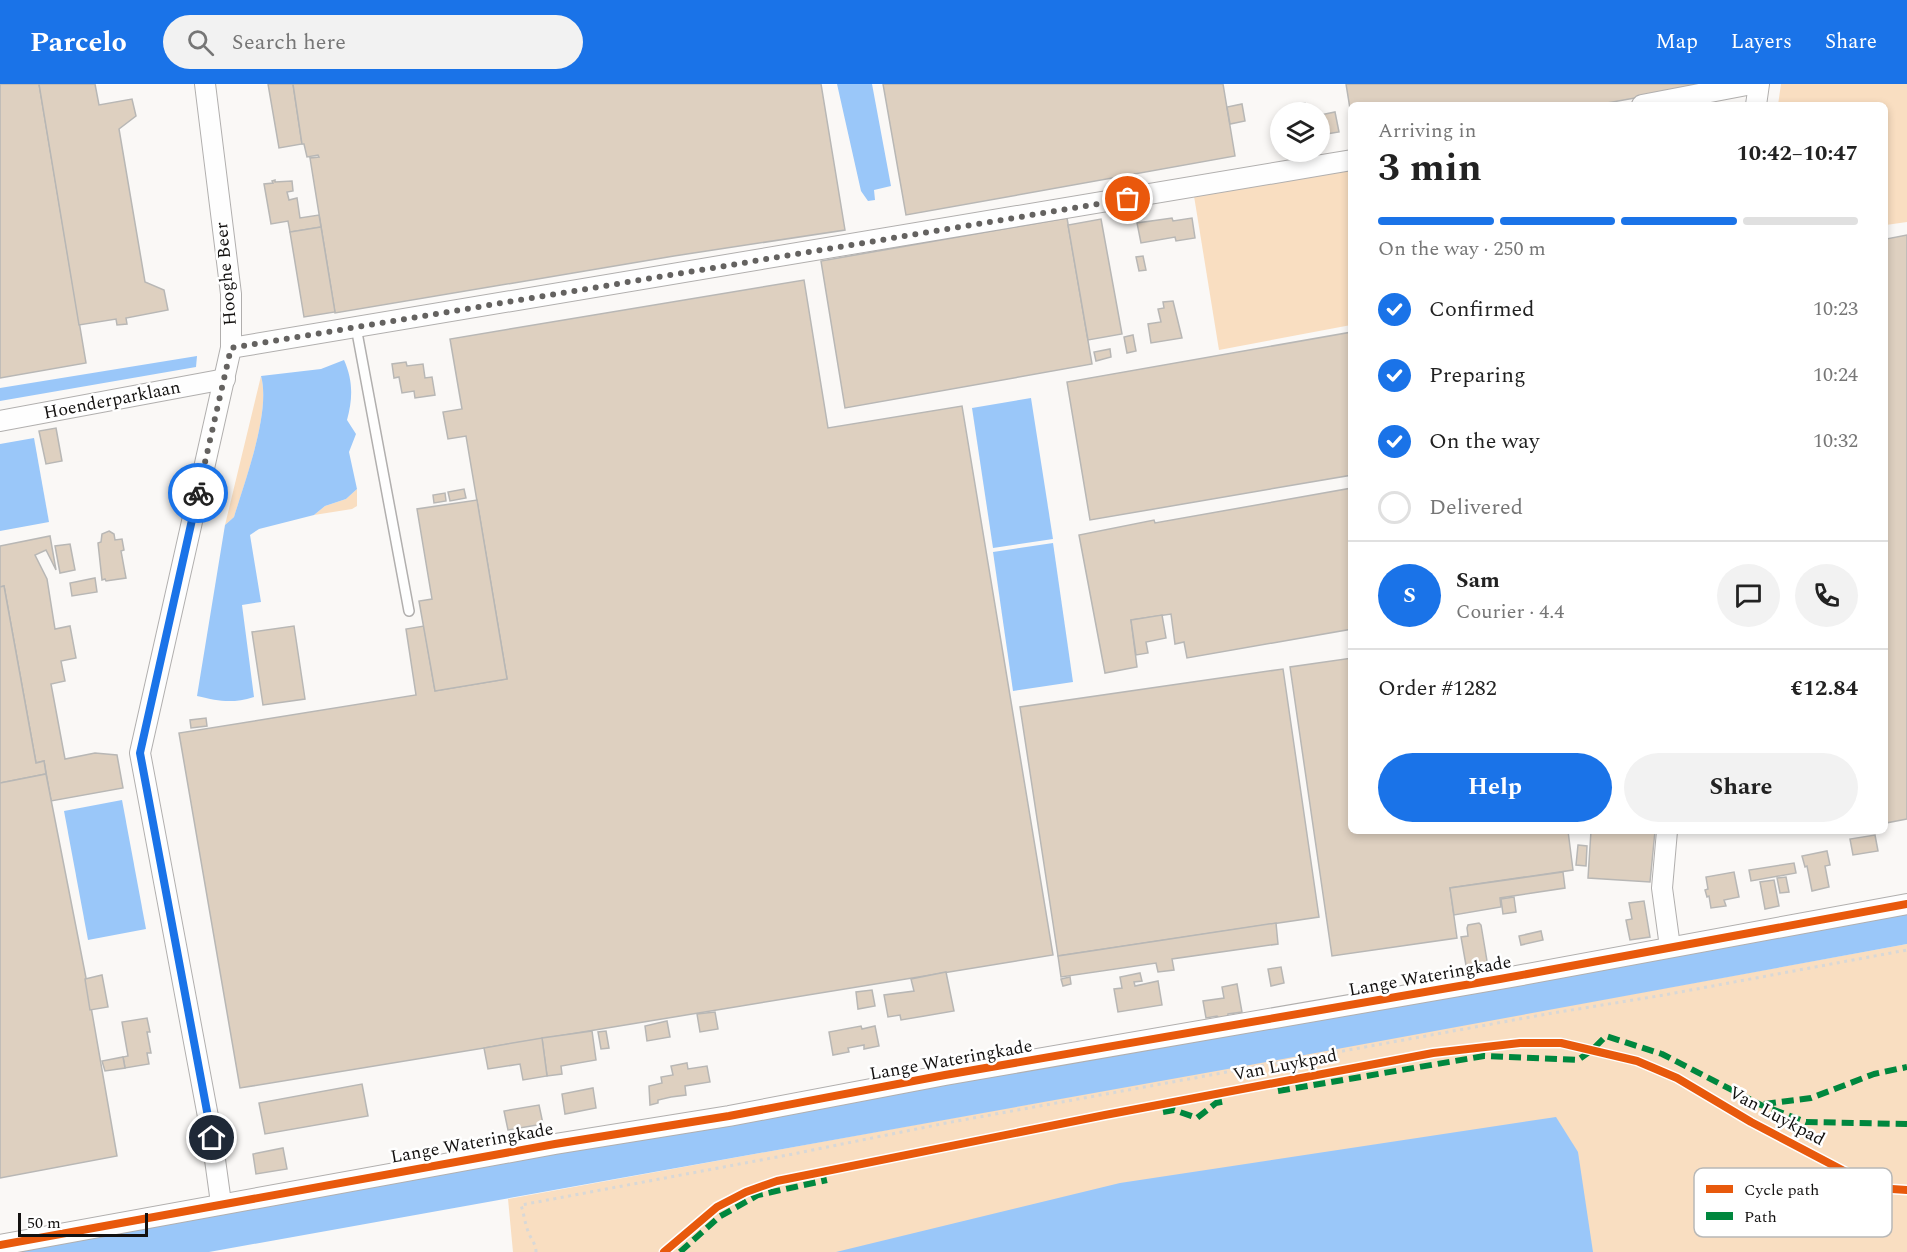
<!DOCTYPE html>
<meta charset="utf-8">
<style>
body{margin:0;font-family:Spectral,serif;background:#f2f2f2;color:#222;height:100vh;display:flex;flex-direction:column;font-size:22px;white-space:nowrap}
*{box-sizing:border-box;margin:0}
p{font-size:20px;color:#767676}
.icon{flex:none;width:33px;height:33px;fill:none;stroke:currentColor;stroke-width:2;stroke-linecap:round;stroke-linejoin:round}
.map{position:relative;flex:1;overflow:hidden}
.drawer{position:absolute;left:1348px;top:18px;width:540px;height:732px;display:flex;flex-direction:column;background:#fff;border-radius:9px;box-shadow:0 3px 9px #0003}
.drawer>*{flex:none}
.buttons{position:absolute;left:1270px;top:18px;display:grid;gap:12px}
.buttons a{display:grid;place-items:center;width:60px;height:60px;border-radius:50%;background:#fff;box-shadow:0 3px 9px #0003;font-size:30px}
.scale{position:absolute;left:18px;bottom:15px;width:130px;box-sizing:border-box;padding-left:6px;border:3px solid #131110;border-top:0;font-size:16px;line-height:21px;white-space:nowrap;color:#131110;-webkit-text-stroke:4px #fff;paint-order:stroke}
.pin{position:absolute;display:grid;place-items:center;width:51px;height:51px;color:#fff;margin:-26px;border:3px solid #fff;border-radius:50%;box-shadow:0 2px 6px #0007}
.courier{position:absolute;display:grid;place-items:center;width:60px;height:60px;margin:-30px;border:4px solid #1a73e8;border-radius:50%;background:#fff;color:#222;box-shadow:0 2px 8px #0007}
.summary em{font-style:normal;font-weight:700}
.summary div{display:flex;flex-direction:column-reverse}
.summary{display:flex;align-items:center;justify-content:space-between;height:102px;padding:0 30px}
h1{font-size:39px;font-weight:700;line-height:45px}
.bar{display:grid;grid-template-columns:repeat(4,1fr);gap:9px 6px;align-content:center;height:72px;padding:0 30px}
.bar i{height:8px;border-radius:4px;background:#e0e0e0}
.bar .on{background:#1a73e8}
.bar p{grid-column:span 4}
.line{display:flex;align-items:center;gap:15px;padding:0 30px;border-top:2px solid #e0e0e0}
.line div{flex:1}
.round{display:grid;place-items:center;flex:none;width:63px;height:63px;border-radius:32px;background:#f2f2f2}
ol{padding:0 30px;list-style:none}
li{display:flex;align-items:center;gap:18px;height:66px}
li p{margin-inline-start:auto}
li .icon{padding:6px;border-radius:50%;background:#1a73e8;color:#fff;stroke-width:4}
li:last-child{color:#767676}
li i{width:33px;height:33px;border:3px solid #e0e0e0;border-radius:50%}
.cta{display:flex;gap:12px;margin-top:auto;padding:12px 30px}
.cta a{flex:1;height:69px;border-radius:36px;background:#1a73e8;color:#fff;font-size:24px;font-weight:700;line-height:69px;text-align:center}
.cta a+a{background:#f2f2f2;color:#222}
header{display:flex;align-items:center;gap:36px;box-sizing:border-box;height:84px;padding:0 30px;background:#1a73e8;color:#fff}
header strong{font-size:28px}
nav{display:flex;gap:33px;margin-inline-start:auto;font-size:21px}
.search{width:420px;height:54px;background:#f2f2f2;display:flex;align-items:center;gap:15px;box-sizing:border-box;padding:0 21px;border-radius:33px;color:#767676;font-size:22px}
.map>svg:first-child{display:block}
.green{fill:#f9dec1}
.water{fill:#9ac7f9}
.building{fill:#ded0c0;stroke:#b8b7b5;stroke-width:1.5}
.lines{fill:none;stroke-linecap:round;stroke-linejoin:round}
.lane-casing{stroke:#b1afae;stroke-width:12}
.street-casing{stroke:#b1afae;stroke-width:22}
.path{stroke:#d8d8d7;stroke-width:3;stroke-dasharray:3 4.5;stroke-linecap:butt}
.lane{stroke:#fefefe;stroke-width:9}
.street{stroke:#fefefe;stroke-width:20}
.quiet{stroke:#00873e;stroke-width:6;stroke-dasharray:12 6;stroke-linecap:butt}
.cycleway-casing{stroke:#fff;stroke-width:11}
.cycleway{stroke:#e8590c;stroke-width:8}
.done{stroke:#646260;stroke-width:6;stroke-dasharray:0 10.8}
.route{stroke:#1a73e8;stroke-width:8}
.labels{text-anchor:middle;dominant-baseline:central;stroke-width:5;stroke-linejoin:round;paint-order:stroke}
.street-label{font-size:18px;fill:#131110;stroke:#fff}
.key{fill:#fff;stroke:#b8b8b7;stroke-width:1.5}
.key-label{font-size:16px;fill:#131110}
</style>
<header>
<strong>Parcelo</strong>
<div class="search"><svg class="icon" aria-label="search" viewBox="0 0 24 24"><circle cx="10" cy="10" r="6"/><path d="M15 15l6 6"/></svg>Search here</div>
<nav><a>Map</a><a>Layers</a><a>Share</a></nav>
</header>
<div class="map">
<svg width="1907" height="1168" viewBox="0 0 1907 1168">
<rect width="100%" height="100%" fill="#faf8f6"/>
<g class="green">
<polygon points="1781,0 1907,0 1907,138 1886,141 1886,21 1778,21"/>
<polygon points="1351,83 1351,241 1219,266 1194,112"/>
<path d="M261,292C271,328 245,397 234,433L225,441Z"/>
<polygon points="357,405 357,422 352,425 314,431 325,422 346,415"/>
<polygon points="1907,860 1907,1168 513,1168 508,1115"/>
</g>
<g class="water">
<polygon points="837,0 872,0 891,102 874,106 875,116 868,117 861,107"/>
<polygon points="197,272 196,283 0,317 0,304"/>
<path d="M344,276C353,296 353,314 347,336L356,350L349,368L357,405L346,415L325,422L314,431L259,445L250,451L261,518L242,521L254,613C231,620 219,617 197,612L225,441L234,433C245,396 271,328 261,292L321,285Z"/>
<polygon points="1031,314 1053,455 993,464 972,324"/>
<polygon points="34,354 49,438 0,447 0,360"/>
<polygon points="1053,459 1073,598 1013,607 993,468"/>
<polygon points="122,716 146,845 88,856 64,727"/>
<polygon points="1907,827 1907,860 1272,977 209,1168 8,1168"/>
<polygon points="1556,1033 1578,1068 1593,1168 836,1168 1120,1099"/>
</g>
<g class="building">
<polygon points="0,0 39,0 86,279 0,294"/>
<polygon points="39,0 95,0 99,21 132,15 136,32 119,45 145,198 164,206 168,226 126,234 127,240 117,241 116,235 79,241"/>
<polygon points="268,0 293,0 302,60 279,64"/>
<polygon points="293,0 821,0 845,146 674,172 335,229 310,74 319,73 318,71 307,73 304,60 302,60"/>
<polygon points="883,0 1223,0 1235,72 906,131"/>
<polygon points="1346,0 1695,0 1696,3 1596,21 1352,21 1352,37"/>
<polygon points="1305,19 1307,28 1296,28 1295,21"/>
<polygon points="1242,20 1245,37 1230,40 1227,23"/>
<polygon points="1335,28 1339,48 1320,51 1320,31"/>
<polygon points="275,96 275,98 292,97 293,107 287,108 289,116 297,114 300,134 319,131 321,143 290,148 288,137 271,140 264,100 273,99 272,97"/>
<polygon points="1067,134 1092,280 845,324 821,177"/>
<polygon points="1172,134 1173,137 1192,134 1195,154 1176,157 1175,153 1141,159 1137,139"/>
<polygon points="1101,135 1122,250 1088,256 1068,141"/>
<polygon points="321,143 335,228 304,233 290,148"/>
<polygon points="1907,151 1907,735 1886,739 1886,155"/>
<polygon points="1143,172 1146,186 1139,187 1136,173"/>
<polygon points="804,196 828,344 962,322 1053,871 240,1004 179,649 416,611 406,545 424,542 435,607 507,595 466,352 448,355 443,328 462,325 450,255"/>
<polygon points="1173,217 1182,254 1151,259 1148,240 1161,238 1158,225 1164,224 1163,218"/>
<polygon points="1352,248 1352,391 1090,436 1067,298"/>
<polygon points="1133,251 1136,267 1127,269 1124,253"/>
<polygon points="1110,265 1111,273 1096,277 1094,268"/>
<polygon points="406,278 407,282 423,280 425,294 432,293 435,311 415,314 414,307 402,309 399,293 394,294 392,280"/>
<polygon points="56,344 62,377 46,380 39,347"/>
<polygon points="1352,404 1352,545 1187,574 1184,558 1175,560 1171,530 1131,536 1137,583 1105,589 1079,451 1154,436 1155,439"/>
<polygon points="464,405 466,414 450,417 448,408"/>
<polygon points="445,409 446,417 434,419 433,411"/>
<polygon points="477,416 507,595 435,607 419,517 432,515 417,425"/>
<polygon points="109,447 114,450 115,456 122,455 124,466 121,467 126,494 106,497 105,495 102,496 98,459 101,458 102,450"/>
<polygon points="50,452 56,486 46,466 35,471 47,495 55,545 70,542 76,574 61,577 65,597 51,600 65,675 95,669 117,671 123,704 51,717 44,677 36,679 4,502 0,503 0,462"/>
<polygon points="70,460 75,486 60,489 55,462"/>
<polygon points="95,494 97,508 72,512 70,499"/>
<polygon points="4,502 36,679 44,677 46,690 0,699 0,503"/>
<polygon points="1162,531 1166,554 1146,558 1148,569 1136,571 1131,536"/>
<polygon points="294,542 305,615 263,621 252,548"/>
<polygon points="1352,574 1352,747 1568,747 1573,786 1450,804 1457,854 1332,872 1290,583"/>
<polygon points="1283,585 1319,833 1058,872 1020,623"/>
<polygon points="206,634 207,642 191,644 190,636"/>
<polygon points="46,690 86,894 117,1072 0,1094 0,699"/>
<polygon points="1591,747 1655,747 1650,798 1588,794"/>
<polygon points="1875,751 1878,767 1853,771 1850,755"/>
<polygon points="1578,761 1587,762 1586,782 1576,781"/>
<polygon points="1827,767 1830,781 1825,782 1829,803 1812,807 1807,782 1805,783 1802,772"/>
<polygon points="1794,779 1796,789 1751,797 1749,786"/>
<polygon points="1563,788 1565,804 1500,814 1501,823 1454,831 1450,804"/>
<polygon points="1734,788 1739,813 1724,816 1726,822 1711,824 1709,812 1707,813 1705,806 1708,805 1706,793"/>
<polygon points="1786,793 1789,808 1780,809 1777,794"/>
<polygon points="1774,796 1779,822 1765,825 1760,798"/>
<polygon points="1514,813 1516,828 1503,830 1501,815"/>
<polygon points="1644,817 1650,853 1630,856 1626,836 1632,835 1629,819"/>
<polygon points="1276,839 1278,860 1172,875 1174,886 1158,888 1156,879 1061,893 1058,872"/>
<polygon points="1479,839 1481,841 1488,883 1467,887 1461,853 1468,852 1467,844 1468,841"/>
<polygon points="1541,847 1543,856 1521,861 1519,852"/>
<polygon points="1281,883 1284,899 1271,902 1268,885"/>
<polygon points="946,888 954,927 901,936 900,931 888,933 884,911 914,907 911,895"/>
<polygon points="1140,889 1142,897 1134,898 1135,902 1158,897 1162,921 1118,928 1114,905 1122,904 1120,893"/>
<polygon points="102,891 108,923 90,926 85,895"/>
<polygon points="1070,893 1071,900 1063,902 1061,895"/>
<polygon points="1237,900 1242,928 1228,930 1227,935 1221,936 1217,932 1206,934 1203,917 1224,914 1222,903"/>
<polygon points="872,906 875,922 858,925 856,908"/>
<polygon points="715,928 718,945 700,948 697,930"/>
<polygon points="147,934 150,948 147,948 151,969 147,969 149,980 125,984 123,973 128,972 122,938"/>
<polygon points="667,937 670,953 647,957 645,942"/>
<polygon points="861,942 862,945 875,942 879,962 864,965 864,961 848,964 849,968 833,971 829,948"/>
<polygon points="592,947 596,976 561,982 562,990 547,992 542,954"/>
<polygon points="606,947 609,964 601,965 598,948"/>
<polygon points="542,954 547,992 523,996 520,980 488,985 484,964"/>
<polygon points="123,973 125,984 105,987 102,977"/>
<polygon points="687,979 688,985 707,982 710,998 685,1002 686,1011 671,1013 658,1016 658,1019 650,1021 649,1002 662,999 661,993 673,991 671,982"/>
<polygon points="362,1000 368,1032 265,1050 259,1019"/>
<polygon points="593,1004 596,1024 565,1030 562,1010"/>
<polygon points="539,1021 543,1040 508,1046 504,1027"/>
<polygon points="283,1064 287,1085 256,1090 253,1070"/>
</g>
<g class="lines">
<g class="lane-casing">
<polyline id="lane" points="356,243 409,527"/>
</g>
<g class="street-casing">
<g id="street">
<polyline points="205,0 231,210 231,264 140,669 212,1054 221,1119"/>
<polyline points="1642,21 1752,0"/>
<polyline points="1756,21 1759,0"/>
<polyline points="231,264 1352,76"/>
<polyline points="0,337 225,295"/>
<polyline points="1667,747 1662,804 1670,863"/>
<polyline points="0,1161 555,1060 729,1032 945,991 1500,895 1907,820"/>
</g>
</g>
<path class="path" d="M536,1168C536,1161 532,1156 529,1150C525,1140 524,1130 521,1121L793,1070L946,1039L1547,930L1664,911L1907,866"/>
<use href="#lane" class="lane"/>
<use href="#street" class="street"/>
<g class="quiet">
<polyline points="1278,1007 1484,972 1578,976 1592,966 1606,952 1662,970 1761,1021 1806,1038 1907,1040"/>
<polyline points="1764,1020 1811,1014 1874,990 1907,983"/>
<polyline points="1163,1028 1174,1026 1197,1034 1216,1019 1227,1017"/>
<polyline points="680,1168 719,1133 758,1111 827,1096"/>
</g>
<g class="cycleway-casing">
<g id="cycleway">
<polyline points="0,1161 555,1060 729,1032 945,991 1500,895 1907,820"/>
<polyline points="664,1168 717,1123 746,1108 777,1097 1105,1031 1433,969 1520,959 1561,959 1637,977 1677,994 1751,1038 1863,1097 1892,1105 1907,1106"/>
</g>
</g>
<use href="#cycleway" class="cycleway"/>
</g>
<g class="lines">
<polyline class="done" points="198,409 231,264 1128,115"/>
<polyline class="route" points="198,409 140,669 212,1054"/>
</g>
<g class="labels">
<g class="street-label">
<text transform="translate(226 190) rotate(-95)">Hooghe Beer</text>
<text transform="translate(112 316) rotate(-11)">Hoenderparklaan</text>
<text transform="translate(1430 892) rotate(-10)">Lange Wateringkade</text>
<text transform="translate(951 976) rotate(-10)">Lange Wateringkade</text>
<text transform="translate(1285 981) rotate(-11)">Van Luykpad</text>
<text transform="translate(1777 1032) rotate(28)">Van Luykpad</text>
<text transform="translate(472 1059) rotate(-10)">Lange Wateringkade</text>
</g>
</g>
<rect x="1694" y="1084" width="198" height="69" rx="9" class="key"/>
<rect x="1706" y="1101" width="27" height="8" fill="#e8590c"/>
<rect x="1706" y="1128" width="27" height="8" fill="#00873e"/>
<g class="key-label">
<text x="1744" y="1111">Cycle path</text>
<text x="1744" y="1138">Path</text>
</g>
</svg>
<div class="buttons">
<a><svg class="icon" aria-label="layers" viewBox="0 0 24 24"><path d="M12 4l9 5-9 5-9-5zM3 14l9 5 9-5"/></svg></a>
</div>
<div class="scale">50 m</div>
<div class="pin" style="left:1128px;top:115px;background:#ea580c"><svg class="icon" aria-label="bag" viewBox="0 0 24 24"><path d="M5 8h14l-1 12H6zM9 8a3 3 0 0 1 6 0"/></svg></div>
<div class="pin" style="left:212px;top:1054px;background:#1f2937"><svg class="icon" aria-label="home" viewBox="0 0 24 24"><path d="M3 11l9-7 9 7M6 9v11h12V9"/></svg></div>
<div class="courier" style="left:198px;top:409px"><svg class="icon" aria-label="bike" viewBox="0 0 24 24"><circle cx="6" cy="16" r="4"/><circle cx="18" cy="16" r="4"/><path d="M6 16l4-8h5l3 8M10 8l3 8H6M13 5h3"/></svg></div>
<section class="drawer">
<div class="summary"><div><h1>3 min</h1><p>Arriving in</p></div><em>10:42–10:47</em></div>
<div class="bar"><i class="on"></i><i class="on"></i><i class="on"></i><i></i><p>On the way · 250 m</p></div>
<ol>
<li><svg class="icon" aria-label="check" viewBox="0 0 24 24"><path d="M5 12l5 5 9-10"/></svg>Confirmed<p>10:23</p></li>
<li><svg class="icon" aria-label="check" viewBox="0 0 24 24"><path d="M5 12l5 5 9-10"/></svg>Preparing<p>10:24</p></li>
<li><svg class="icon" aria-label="check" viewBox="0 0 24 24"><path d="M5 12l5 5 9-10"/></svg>On the way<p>10:32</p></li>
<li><i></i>Delivered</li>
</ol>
<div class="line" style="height:108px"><b class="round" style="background:#1a73e8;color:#fff">S</b><div><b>Sam</b><p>Courier · 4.4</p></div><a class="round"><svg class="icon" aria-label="chat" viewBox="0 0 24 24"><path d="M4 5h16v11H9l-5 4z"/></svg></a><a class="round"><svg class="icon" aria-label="phone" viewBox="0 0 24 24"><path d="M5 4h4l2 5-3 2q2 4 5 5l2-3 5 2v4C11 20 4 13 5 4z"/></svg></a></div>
<div class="line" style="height:78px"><div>Order #1282</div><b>€12.84</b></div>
<div class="cta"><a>Help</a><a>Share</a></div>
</section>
</div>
